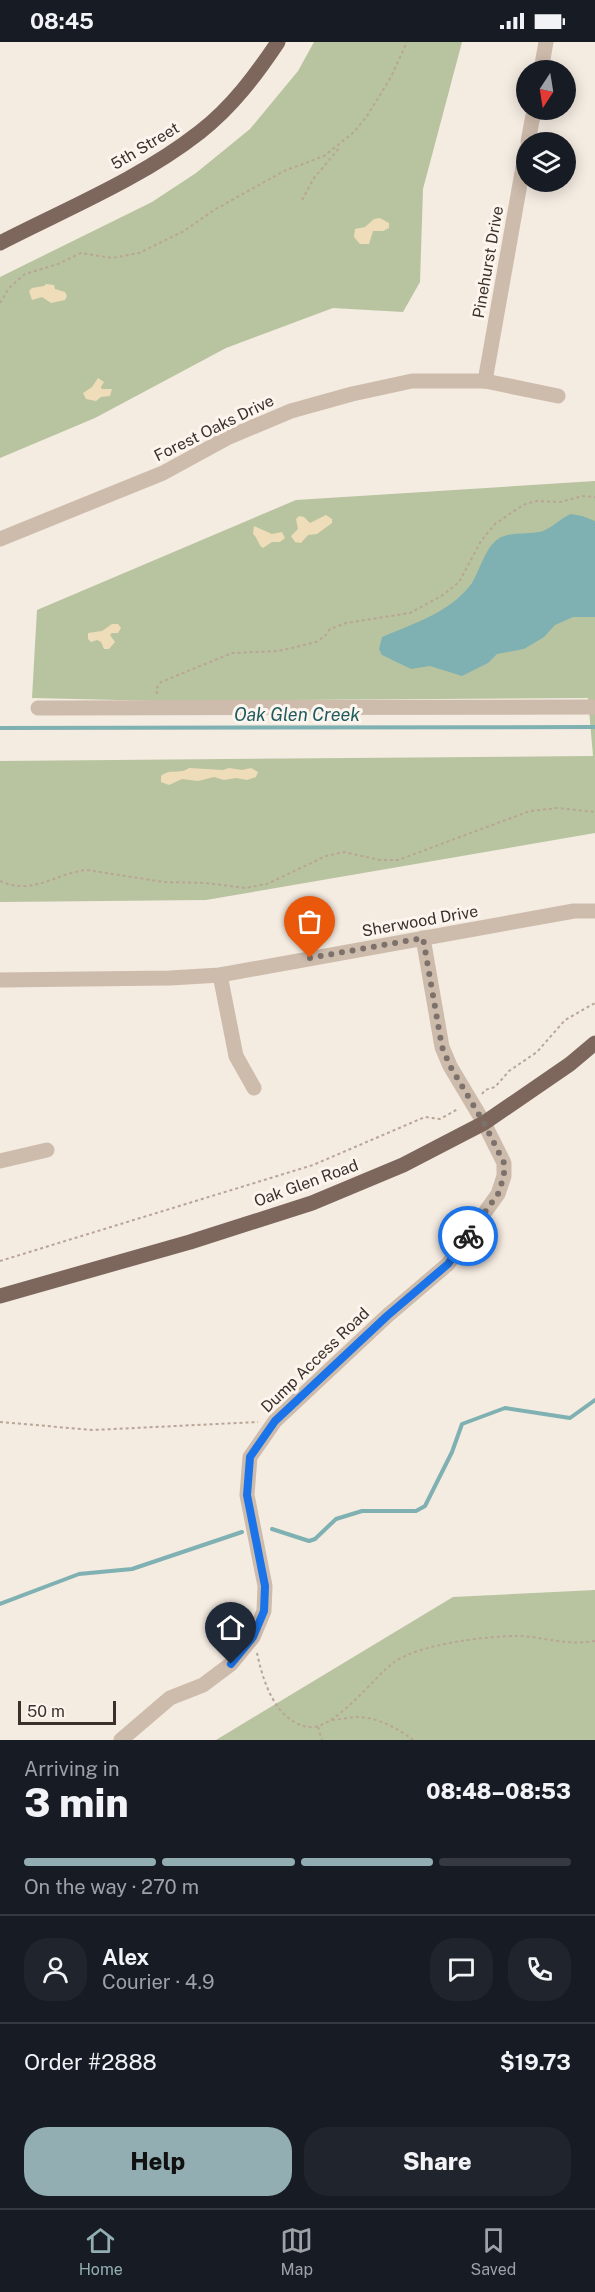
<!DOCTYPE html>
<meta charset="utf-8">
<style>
body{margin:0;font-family:"Public Sans",sans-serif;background:#20242c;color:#f1f3f6;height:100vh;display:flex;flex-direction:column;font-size:22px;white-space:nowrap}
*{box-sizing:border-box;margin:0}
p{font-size:20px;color:#9ea1a6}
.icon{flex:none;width:33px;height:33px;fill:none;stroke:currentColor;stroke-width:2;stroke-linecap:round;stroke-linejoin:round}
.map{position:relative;height:1698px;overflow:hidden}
.details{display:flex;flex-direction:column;background:#171b24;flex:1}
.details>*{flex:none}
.needle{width:39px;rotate:192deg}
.controls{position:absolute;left:516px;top:18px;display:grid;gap:12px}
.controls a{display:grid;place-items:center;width:60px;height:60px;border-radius:50%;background:#171b24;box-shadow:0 3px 15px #0003;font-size:30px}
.scale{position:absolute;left:18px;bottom:15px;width:98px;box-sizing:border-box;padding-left:6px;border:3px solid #3b302b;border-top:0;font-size:16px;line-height:21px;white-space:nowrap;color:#3b302b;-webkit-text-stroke:4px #fbf5ee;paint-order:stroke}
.pin{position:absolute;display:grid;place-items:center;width:51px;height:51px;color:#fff;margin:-62px -26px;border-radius:50% 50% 50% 0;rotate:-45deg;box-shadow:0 0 6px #0007}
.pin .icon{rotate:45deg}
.courier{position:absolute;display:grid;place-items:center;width:60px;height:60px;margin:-30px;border:4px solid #1a73e8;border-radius:50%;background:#fff;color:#222;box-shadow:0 2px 8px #0007}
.head em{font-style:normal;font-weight:800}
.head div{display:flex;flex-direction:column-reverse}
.head{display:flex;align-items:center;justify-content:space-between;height:102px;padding:0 24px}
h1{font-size:39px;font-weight:800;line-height:45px}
.bar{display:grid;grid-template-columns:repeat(4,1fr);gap:9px 6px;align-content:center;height:72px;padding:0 24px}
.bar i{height:8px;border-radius:4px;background:#363941}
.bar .current{background:#92aeb2}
.bar p{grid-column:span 4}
.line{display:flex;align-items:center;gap:15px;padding:0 24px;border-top:2px solid #363941}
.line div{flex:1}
.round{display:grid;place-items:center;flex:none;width:63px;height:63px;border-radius:24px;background:#20242c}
.button{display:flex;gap:12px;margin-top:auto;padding:12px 24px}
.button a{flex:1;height:69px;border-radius:24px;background:#92aeb2;color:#111;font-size:24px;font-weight:800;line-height:69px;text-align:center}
.button a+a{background:#20242c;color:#f1f3f6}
.status{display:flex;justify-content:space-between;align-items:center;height:42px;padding:0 30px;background:#171b24;direction:ltr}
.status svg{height:16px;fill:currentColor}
.tabs{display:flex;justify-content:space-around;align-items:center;height:84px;border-top:2px solid #363941;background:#171b24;font-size:16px;color:#9ea1a6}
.tabs a{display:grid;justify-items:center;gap:3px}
.tabs .current{color:#92aeb2}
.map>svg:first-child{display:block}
.green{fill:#b8c4a0}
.sand{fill:#efdcb8}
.water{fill:#7fb0b2}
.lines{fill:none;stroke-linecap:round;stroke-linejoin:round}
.stream{stroke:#7fb0b2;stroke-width:4}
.path{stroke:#b9a596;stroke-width:2;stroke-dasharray:3 3;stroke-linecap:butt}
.minor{stroke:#cdbbac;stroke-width:15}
.major{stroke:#7d675c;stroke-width:15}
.done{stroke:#7c716b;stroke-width:6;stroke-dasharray:0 10.8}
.route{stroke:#1a73e8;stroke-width:8}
.labels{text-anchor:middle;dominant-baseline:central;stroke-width:6;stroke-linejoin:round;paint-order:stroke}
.street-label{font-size:16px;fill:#3b302b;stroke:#fbf5ee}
.water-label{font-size:18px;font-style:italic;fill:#1f5a5e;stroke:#fbf5ee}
</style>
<div class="status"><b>08:45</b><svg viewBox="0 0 49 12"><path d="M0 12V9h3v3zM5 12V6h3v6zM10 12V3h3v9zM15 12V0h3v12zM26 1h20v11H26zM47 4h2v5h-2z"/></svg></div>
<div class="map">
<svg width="595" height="1698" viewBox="0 0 595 1698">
<rect width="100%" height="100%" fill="#f4ebe1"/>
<g class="green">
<polygon points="314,0 462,0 423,147 420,240 403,270 333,266 226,306 95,376 0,416 0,235 152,160 196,131 250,87 298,29"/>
<polygon points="595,439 595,791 206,858 0,860 0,719 593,714 588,656 161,659 32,656 37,568 296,458"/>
<polygon points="595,1548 595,1698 216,1698 453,1555"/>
</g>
<g class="sand">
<polygon points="380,176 389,181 389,186 383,189 373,189 369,202 360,202 354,195 355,187 365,185 374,177"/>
<polygon points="46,242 54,243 55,247 65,250 67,254 65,258 51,261 42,255 32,258 29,249 32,246 44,244"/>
<polygon points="98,336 104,340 101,345 102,347 112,347 110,354 101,355 96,359 86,357 83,351 92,345"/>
<polygon points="299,474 304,475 310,481 326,473 332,477 332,481 317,492 308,493 301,501 295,500 291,494 298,487 296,477"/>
<path d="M254,484L272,492L282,490L285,496L280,500H272L263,506C258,503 258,496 253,492Z"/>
<polygon points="112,582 118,582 121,586 118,591 112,591 110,593 115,600 109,607 104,607 101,600 97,598 91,600 88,597 88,591 102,589"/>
<path d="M189,726L223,728L229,726L242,728L251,726L258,730L256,735L247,738L236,736L224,738L214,735L198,739L182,737L169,743L161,740V734C170,726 179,733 189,726Z"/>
</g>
<path class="water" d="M571,472L582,474L595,479V575H573L555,583L544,595L524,607L497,612L488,621L462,634L430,624L411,627L382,613L379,607L382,595C414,581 450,571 472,541C480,528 485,506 498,497C510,489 530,493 543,489C553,485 561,476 571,472Z"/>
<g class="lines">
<g class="stream">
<polyline points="0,686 595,685"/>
<polyline points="272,1487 309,1499 315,1497 336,1477 362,1469 416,1469 425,1464 452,1410 462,1382 505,1366 570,1376 595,1358"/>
<polyline points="0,1562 79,1532 132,1527 242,1490"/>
</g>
<g class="path">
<polyline points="302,158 314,136 340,105"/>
<polyline points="0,261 9,246 25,232 58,222 81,211 112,216 139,211 184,189 214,168 284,129 324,114 354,90 367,74 391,35 407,0"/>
<polyline points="157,652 156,647 161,640 232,611 278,609 296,605 316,600 325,594 330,587 346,581 410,571 443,553 459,540 481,499 495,482 523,463 536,459 560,460 583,454 595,455"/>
<path d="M0,839C34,854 55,831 87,828L164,840L206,841L245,846L267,842L326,814L344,810L380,818H398L530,769L558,766L595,770"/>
<polyline points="482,1052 485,1048 495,1045 509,1029 537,1010 565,978 595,961"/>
<polyline points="0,1219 313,1123 425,1075 440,1077 458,1067"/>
<polyline points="0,1380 93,1388 258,1380"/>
<path d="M257,1611C263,1639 275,1679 308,1685C334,1689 374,1635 394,1620C420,1602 486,1594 518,1594C534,1594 551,1599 568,1600C577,1601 586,1600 595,1599"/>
<path d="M332,1678C340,1678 348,1675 356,1675C378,1675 397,1686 413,1698"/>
<polyline points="318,1685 322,1698"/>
</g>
<g class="minor">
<polyline points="541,28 546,0"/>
<polyline points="528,100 534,68"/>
<polyline points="485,339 526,108"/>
<polyline points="0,497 163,431 229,395 291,369 352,352 412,339 485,339 558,354"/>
<polyline points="38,666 595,665"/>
<polyline points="220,933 236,1014 254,1046"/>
<polyline points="0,938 170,936 220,933 574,869 595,869"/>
<polyline points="0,1119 47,1108"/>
<polyline points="121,1698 170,1656 203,1643 231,1622 253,1595 264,1569 265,1544 247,1453 250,1415 275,1379 387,1274 448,1222 498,1152 504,1134 504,1121 484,1081 450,1024 442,1005 423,896"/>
</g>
<g class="major">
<path d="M0,201C68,166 140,137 200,90C232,65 256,33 278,0"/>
<polyline points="0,1254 190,1200 312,1161 403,1123 484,1081 570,1022 595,1001"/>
</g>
</g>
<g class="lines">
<polyline class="done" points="310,916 423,896 442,1005 450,1024 484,1081 504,1121 504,1134 498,1152 468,1194"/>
<polyline class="route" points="231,1622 253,1595 264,1569 265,1544 247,1453 250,1415 275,1379 387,1274 448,1222 468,1194"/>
</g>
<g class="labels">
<g class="street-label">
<text transform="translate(145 104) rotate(-31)">5th Street</text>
<text transform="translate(488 220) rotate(-80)">Pinehurst Drive</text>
<text transform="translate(214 386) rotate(-26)">Forest Oaks Drive</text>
<text transform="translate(420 879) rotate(-10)">Sherwood Drive</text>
<text transform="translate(306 1141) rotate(-20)">Oak Glen Road</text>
<text transform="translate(315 1318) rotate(-44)">Dump Access Road</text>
</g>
<g class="water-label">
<text x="297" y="672">Oak Glen Creek</text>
</g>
</g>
</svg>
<div class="controls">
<a><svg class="needle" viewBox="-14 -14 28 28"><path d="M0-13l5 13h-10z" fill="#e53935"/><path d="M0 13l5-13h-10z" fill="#9ea1a6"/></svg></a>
<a><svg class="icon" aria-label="layers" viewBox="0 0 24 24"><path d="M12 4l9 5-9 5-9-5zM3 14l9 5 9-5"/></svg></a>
</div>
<div class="scale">50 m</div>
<div class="pin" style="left:310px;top:916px;background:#ea580c"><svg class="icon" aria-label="bag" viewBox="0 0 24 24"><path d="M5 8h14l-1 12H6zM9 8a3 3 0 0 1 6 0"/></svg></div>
<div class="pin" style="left:231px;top:1622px;background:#1f2937"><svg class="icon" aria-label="home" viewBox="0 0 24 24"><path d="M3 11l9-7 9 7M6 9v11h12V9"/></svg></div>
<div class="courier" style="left:468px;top:1194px"><svg class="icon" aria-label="bike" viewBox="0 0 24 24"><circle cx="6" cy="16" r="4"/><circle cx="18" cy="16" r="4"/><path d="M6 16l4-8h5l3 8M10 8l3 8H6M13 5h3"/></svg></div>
</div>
<section class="details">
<div class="head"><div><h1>3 min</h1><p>Arriving in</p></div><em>08:48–08:53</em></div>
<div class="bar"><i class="current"></i><i class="current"></i><i class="current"></i><i></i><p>On the way · 270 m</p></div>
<div class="line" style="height:108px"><a class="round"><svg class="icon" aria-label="person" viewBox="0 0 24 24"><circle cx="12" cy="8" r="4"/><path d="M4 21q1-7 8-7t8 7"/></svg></a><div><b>Alex</b><p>Courier · 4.9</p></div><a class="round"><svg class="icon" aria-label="chat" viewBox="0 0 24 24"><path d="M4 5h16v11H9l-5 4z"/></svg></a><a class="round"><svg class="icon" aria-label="phone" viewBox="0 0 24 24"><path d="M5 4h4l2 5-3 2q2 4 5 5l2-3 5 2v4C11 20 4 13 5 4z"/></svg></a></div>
<div class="line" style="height:78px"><div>Order #2888</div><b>$19.73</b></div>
<div class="button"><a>Help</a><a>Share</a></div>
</section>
<nav class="tabs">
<a class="current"><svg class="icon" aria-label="home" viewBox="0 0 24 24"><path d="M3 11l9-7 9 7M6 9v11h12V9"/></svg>Home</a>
<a><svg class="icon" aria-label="map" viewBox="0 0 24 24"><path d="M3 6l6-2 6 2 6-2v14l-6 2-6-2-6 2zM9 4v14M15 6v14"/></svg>Map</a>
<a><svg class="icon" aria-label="saved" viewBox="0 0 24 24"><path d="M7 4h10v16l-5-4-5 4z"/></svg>Saved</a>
</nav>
